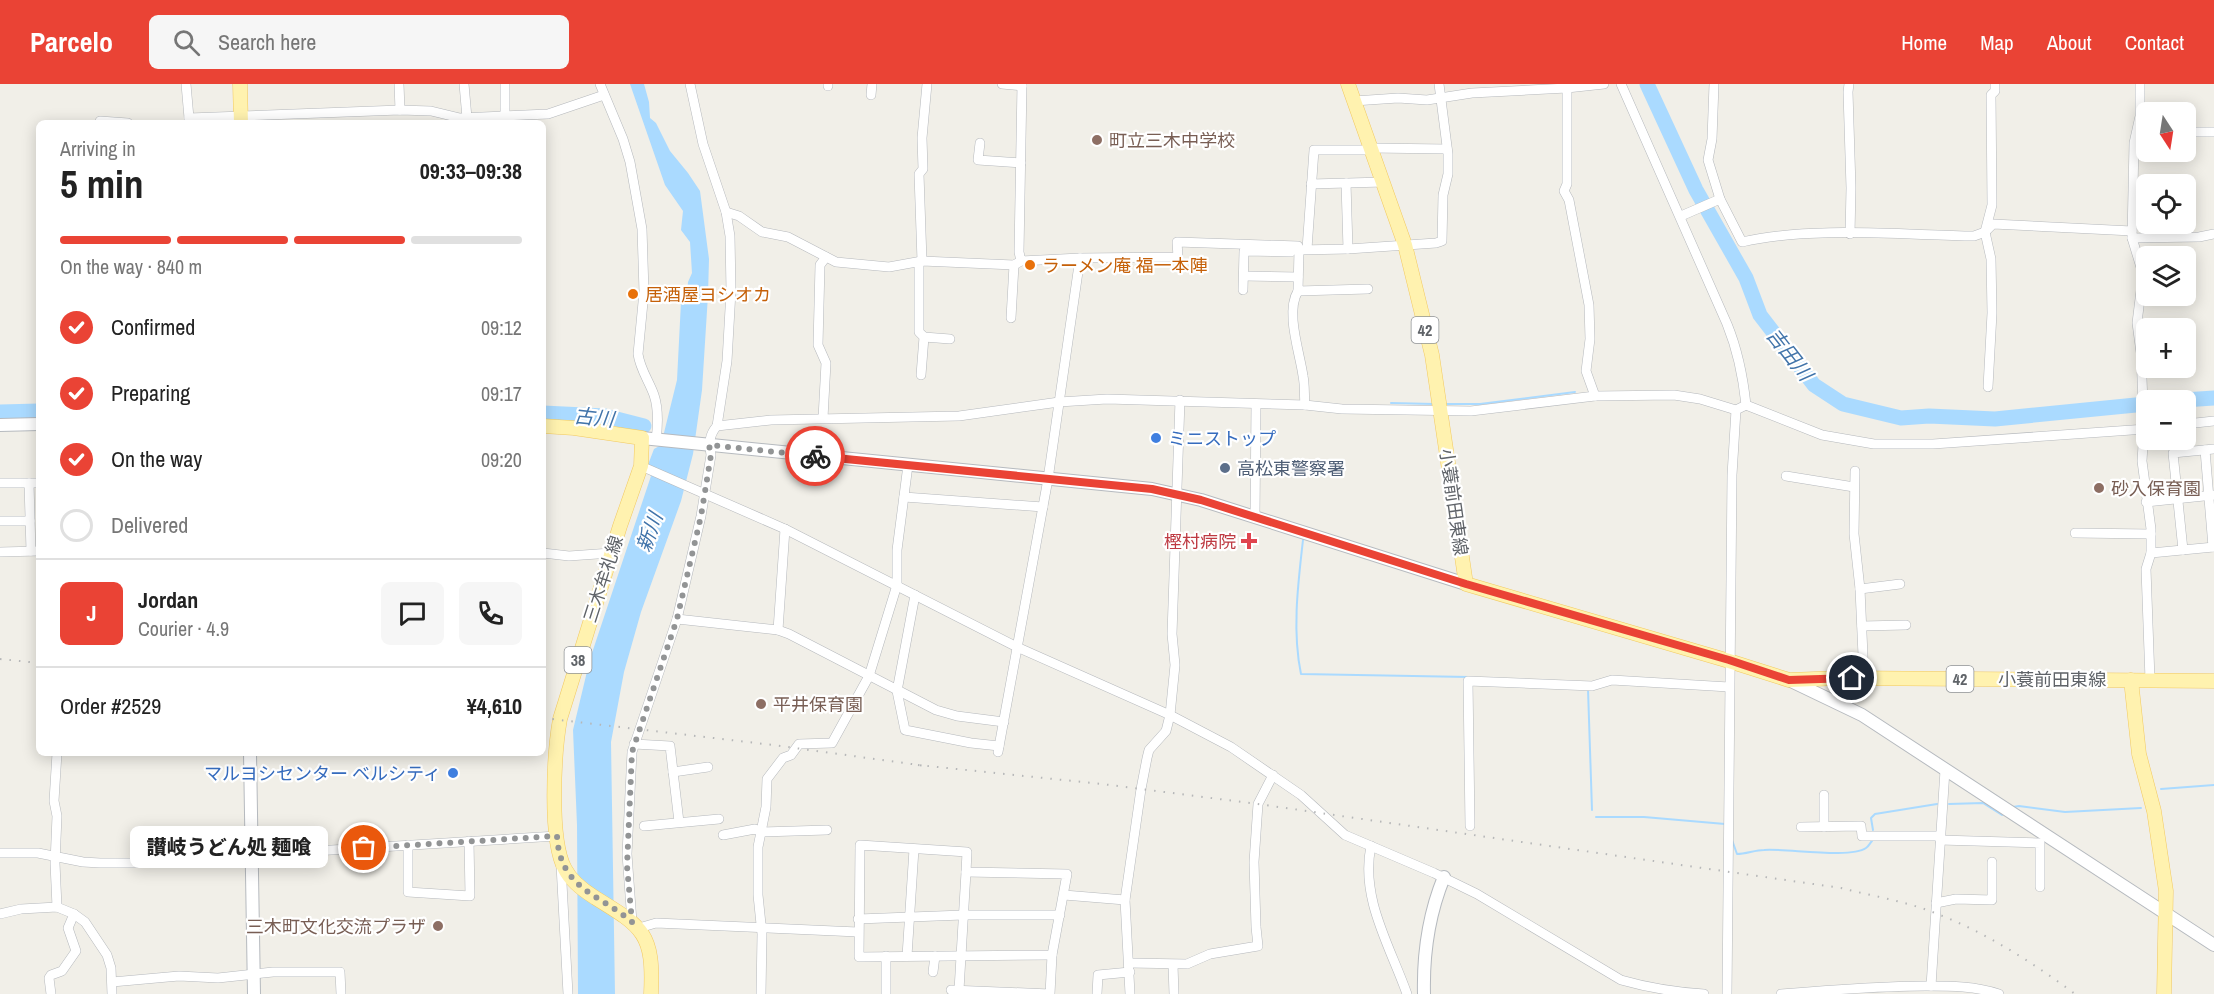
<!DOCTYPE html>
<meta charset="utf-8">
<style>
body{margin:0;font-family:"Archivo Narrow","Noto Sans JP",sans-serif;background:#f6f6f6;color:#222;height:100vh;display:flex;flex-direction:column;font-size:22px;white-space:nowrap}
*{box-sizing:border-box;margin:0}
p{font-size:20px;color:#767676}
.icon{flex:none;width:33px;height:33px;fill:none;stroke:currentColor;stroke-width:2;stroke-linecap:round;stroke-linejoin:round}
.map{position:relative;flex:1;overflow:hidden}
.panel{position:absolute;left:36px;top:36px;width:510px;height:636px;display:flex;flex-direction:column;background:#fff;border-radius:9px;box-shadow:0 3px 15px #0003}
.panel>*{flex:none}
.needle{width:39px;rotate:168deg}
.fabs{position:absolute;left:2136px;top:18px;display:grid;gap:12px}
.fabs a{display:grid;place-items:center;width:60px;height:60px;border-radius:9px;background:#fff;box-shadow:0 3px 15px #0003;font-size:30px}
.pin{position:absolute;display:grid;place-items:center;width:51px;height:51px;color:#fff;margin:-26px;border:3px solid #fff;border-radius:50%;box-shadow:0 2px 6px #0007}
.courier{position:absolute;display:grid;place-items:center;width:60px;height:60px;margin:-30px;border:4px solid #ea4335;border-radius:50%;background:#fff;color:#222;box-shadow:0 2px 8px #0007}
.bubble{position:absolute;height:42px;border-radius:9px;background:#fff;box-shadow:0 3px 15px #0003;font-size:20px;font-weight:800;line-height:42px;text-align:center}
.head em{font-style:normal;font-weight:800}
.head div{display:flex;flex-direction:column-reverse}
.head{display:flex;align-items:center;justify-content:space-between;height:102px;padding:0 24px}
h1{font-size:39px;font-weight:800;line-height:45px}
.bar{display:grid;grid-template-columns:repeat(4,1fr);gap:9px 6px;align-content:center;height:72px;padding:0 24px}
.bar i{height:8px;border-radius:4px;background:#e0e0e0}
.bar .active{background:#ea4335}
.bar p{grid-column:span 4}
.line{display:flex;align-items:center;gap:15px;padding:0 24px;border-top:2px solid #e0e0e0}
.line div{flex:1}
.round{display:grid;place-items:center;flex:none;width:63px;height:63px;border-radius:9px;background:#f6f6f6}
ol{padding:0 24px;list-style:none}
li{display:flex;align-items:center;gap:18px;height:66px}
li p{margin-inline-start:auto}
li .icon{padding:6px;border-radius:50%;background:#ea4335;color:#fff;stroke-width:4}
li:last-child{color:#767676}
li i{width:33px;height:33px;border:3px solid #e0e0e0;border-radius:50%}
header{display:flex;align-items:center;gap:36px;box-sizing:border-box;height:84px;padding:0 30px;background:#ea4335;color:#fff}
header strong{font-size:28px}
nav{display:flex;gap:33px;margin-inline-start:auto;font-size:21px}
.search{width:420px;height:54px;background:#f6f6f6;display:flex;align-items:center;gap:15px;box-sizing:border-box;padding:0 21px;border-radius:9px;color:#767676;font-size:22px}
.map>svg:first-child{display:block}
.water{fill:#aadaff}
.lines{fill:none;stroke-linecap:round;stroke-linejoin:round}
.stream{stroke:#aadaff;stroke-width:2}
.river{stroke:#aadaff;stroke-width:15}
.street-casing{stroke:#b5b8bc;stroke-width:10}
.secondary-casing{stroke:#b6babf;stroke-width:14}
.primary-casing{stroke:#f2c960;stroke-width:15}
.street{stroke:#fff;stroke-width:9}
.secondary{stroke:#fff;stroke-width:12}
.primary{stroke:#fff2af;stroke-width:14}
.rail{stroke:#b6b7b8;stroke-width:2;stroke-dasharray:1.5 8;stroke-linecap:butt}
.done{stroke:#929495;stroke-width:6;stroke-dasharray:0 10.8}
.route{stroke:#ea4335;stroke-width:8}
.education-dot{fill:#8d6e63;stroke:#fff;stroke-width:2}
.food-dot{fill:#e8710a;stroke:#fff;stroke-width:2}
.shop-dot{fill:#3f7fe0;stroke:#fff;stroke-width:2}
.service-dot{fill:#5c6f8a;stroke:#fff;stroke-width:2}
.health-dot{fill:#e0444e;stroke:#fff;stroke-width:2}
.labels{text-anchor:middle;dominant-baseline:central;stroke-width:4.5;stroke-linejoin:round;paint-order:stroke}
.shield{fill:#fff;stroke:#8f9295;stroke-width:1.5}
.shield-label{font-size:16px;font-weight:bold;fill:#5f6368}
.education-label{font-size:18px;fill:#785e54;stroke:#fff;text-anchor:start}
.food-label{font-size:18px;fill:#c56008;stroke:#fff;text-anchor:start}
.shop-label{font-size:18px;fill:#366cbe;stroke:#fff;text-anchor:start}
.service-label{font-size:18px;fill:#4e5e75;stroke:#fff;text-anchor:start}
.street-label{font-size:18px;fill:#5f6368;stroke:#fff}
.health-label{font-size:18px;fill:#be3a42;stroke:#fff;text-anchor:end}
.water-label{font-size:20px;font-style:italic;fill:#4174aa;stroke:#fff}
</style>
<header>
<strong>Parcelo</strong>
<div class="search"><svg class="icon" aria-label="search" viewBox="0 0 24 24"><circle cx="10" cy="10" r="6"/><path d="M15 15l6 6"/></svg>Search here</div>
<nav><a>Home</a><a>Map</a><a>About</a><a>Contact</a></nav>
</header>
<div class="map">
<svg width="2214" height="910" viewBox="0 0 2214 910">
<rect width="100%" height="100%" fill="#f1efe8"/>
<polygon class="water" points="630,0 644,0 649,18 650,34 656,39 670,67 688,89 700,107 709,175 708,211 702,306 693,370 681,417 641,528 624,588 611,658 615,910 578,910 577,741 573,646 590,575 651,392 646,386 654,365 661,361 677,296 681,218 687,209 688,198 692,189 690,158 681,146 683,127 665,101"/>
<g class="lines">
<g class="stream">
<polyline points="1391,319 1434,320"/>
<polyline points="1443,320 1480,320 1575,308"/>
<path d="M1303,456C1298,500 1292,547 1301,590L1469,593"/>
<polyline points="1588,605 1592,726"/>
<polyline points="2161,705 2214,701"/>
<polyline points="1949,720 1983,719 2002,731"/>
<polyline points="2013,723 2019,722 2065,728 2141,724"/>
<polyline points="1596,733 1644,733 1725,740"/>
<polyline points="1873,746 1871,734 1875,730 1937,720"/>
<path d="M1732,756L1737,770C1746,770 1755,766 1764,766C1785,764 1850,775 1866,764C1869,762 1870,759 1872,757"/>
</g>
<g class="river">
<polyline points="1647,0 1696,106 1746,194 1760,231 1814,301 1843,320 1901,334 1929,332 1995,335 2146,320"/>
<polyline points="2184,316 2214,314"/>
<polyline points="0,328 39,327"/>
<polyline points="543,329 605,332 644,342"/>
</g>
<g class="street-casing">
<g id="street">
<polyline points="186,0 189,34"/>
<polyline points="399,0 400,26"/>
<polyline points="464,0 467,34"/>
<polyline points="505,0 505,31"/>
<path d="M600,0L623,55L630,78L642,145L644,208L638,270C640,285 649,297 654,311C659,326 658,341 656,356"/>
<polyline points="690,0 703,60 726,128 730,152 731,207 727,277 717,342"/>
<polyline points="1002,0 1022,2"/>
<path d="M1621,0L1727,240C1738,267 1743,292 1746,321L1736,326L1732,391L1727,910"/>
<path d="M1714,0L1712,55L1708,76L1720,115L1742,158C1812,142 1902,151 1974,152L1985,148L1993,140L2132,147"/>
<polyline points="1849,0 1848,8 1851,104 1850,150"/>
<polyline points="2140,0 2140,32 2134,59 2132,154 2143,190 2137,239 2141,269 2144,345 2142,377 2151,445 2151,469 2146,485 2150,596"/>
<polyline points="828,2 828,0"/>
<polyline points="1567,4 1567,100 1564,107 1569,116 1589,221 1590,255 1586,287 1595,312"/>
<polyline points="871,11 872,0"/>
<polyline points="1354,17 1398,14 1427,16 1472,9 1567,4 1604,0"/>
<polyline points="100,37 128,39"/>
<polyline points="189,39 189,34 400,26 431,27 460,34 548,30 604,11"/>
<polyline points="2186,48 2214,48"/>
<polyline points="980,59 978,76 1021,79"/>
<polyline points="1371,64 1447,65"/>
<polyline points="1346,99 1348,165"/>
<polyline points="1311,100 1384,98"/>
<polyline points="726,128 739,132 762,148 788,153 836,178 889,183 922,177 1014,181 1021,177"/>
<polyline points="1681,132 1720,115"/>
<polyline points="2132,154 2199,153 2214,150"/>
<polyline points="1307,165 1314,66 1372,66"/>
<polyline points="1299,166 1298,207 1368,205"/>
<polyline points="1080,174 1178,173 1177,158 1298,162 1299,166 1348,165 1436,159 1442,157 1443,111 1448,90 1448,70 1439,0"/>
<polyline points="922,177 919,90 923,85 922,54 927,0"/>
<polyline points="919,178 919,248 924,253 921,291"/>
<polyline points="1244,192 1298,193"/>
<polyline points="1243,206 1244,167 1291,168"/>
<path d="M1298,207C1285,228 1300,269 1303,292C1305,301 1304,311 1305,321"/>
<polyline points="1011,234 1014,181"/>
<polyline points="924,253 950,255"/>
<polyline points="1988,303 1992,229 1991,175 1985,148 1992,121 1991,11 1995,7 1995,0"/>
<polyline points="1746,321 1822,351 1874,360 1933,360 2146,345"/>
<polyline points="823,334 826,279 818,261 820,181 826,173"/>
<polyline points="2186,340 2214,337"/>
<polyline points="2205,366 2213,463"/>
<path d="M641,382L785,445L1017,563L1170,631L1231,663L1301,711L1345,751L1434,789L1477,810L1621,896C1649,904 1675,908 1704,910"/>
<polyline points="1855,387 1854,450 1860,505 1864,594"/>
<polyline points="1786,392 1854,403"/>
<polyline points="0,399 38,399"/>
<polyline points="29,399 31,467"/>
<polyline points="904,413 1043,423"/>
<polyline points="2146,418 2214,411"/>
<polyline points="1255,434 1256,320"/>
<polyline points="0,437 30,437"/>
<polyline points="2075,449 2151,450"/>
<polyline points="2183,466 2173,369 2214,365"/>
<polyline points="0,468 39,467"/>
<polyline points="543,469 569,472 611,469"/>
<polyline points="2151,469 2214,463"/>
<polyline points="1860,505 1900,500"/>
<polyline points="915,511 897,607 905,646 971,659 999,662"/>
<polyline points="677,535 778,546 789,550 936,626 957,632 1004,638"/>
<polyline points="1862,542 1906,541"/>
<polyline points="778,546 785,445"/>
<polyline points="634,660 670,662 679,738"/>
<polyline points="998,668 1048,395 1080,174 1021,177 1019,168 1022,0"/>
<polyline points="57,669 54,717 57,732 55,779 57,823"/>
<polyline points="673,688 708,683"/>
<polyline points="1824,711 1824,743"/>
<polyline points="644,742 719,735"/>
<polyline points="1470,742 1468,597 1592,602 1612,596 1729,603"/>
<polyline points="1801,743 1861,742 1862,752 1940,752"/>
<polyline points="723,751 755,745 761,748 827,746"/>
<polyline points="1940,756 2040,759 2040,803"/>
<polyline points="408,761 408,808 470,812 469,757"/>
<polygon points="860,761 967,768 966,788 1067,790 1052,871 859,873"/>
<path d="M1371,762C1360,814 1390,862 1407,910"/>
<polyline points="0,769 38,769 83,778 100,779 201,779 235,772 557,752"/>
<polyline points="561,781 568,910"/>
<polyline points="1064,811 1125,816"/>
<polyline points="1936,819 1956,815 1992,816 1992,778"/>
<polyline points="0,830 21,825 57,823 74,830 85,838 107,871 111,884 112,910"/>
<polyline points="858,835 963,831 1060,831"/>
<path d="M632,838L627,770L632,668L677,535L701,432L711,371C709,359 709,351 717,342L771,336L959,332L1059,318L1107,315L1305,321L1342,325L1471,327L1595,312L1674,311L1700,315L1736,326"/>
<polyline points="639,844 656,839 858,848"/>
<polyline points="907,872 914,765"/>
<polyline points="1129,879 1187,880 1210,870 1258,862 1256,843 1254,778 1258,720 1273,691"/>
<polyline points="1173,881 1174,910"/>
<polyline points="933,888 935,872"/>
<polyline points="112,898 179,892 218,894 273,888 340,888 341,910"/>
<polyline points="1931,902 1945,686"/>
<polyline points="951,906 1050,910 1052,871"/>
<polyline points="959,906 966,788"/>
<polyline points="51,910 49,894 51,891 62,887 76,867 68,844 74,830"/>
<polyline points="761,910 762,850 758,811 758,763 766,723 767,695 783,674 791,671 799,660 832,659 869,592 897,501 897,466 908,381"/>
<polyline points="886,910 886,872"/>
<polyline points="1097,910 1098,891 1130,888"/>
<polyline points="1130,910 1125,816 1141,705 1147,674 1149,666 1166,647 1170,631 1175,581 1172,550 1180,316"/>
<path d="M1781,910C1829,906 1877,902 1926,902C1951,902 1975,902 1999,910"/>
</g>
</g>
<g class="secondary-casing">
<g id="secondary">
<polyline points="0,341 39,340"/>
<polyline points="642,354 1152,405 1201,416 1466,500"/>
<polyline points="1789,596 1862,631 2214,861"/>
<polyline points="250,669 254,910"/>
<path d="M1424,910C1423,869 1428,832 1444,793"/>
</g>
</g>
<g class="primary-casing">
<g id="primary">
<polyline points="240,0 241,39"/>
<polyline points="1348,0 1405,161 1432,271 1466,500 1729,577 1789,596 1840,594 2214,597"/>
<path d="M543,342L574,344L642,354L641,382L620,442L560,635C554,669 549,756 565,785C571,797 583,806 594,813C643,843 654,849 651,910"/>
<polyline points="2131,596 2139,670 2154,727 2166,807 2164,910"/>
</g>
</g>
<use href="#street" class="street"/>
<use href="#secondary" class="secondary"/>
<use href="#primary" class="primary"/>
<g class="rail">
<polyline points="0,575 39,579"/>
<polyline points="543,634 773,661 926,682"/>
<path d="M918,681L1102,700L1258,720L1841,804C1872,812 1905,817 1935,829C1985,848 2032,878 2075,910"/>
</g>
</g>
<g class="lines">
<path class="done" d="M364,764L557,752C560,805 598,809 632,838L627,782L632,668L677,535L701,432L711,371L709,361L815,372"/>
<polyline class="route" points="815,372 1152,405 1201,416 1466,500 1729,576 1789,596 1852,594"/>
</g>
<g class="education-dot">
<circle cx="1097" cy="56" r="6"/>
<circle cx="2099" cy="404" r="6"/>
<circle cx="761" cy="620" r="6"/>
<circle cx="438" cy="842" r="6"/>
</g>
<g class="food-dot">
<circle cx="1030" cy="181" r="6"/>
<circle cx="633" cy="210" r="6"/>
</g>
<g class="shop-dot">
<circle cx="1156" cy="354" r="6"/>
<circle cx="453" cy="689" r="6"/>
</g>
<circle class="service-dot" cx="1225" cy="384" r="6"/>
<path class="health-dot" d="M1246 448h6v6h6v6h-6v6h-6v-6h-6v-6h6z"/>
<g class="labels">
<g class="shield">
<rect x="1411.5" y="233" width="27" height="26" rx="4.5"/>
<rect x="564.5" y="563" width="27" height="26" rx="4.5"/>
<rect x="1946.5" y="582" width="27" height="26" rx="4.5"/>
</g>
<g class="shield-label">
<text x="1425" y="246">42</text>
<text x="578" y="576">38</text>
<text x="1960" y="595">42</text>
</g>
<g class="education-label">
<text x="1109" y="56">町立三木中学校</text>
<text x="2111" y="404">砂入保育園</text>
<text x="773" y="620">平井保育園</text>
<text x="426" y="842" text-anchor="end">三木町文化交流プラザ</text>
</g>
<g class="food-label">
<text x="1042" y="181">ラーメン庵 福一本陣</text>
<text x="645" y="210">居酒屋ヨシオカ</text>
</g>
<g class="shop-label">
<text x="1168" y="354">ミニストップ</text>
<text x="441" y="689" text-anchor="end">マルヨシセンター ベルシティ</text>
</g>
<g class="service-label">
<text x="1237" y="384">高松東警察署</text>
</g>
<g class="street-label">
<text transform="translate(1454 418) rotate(82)">小蓑前田東線</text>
<text transform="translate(603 495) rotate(-72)">三木牟礼線</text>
<text x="2052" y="595">小蓑前田東線</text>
</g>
<g class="health-label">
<text x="1236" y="457">樫村病院</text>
</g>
<g class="water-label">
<text transform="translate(1790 270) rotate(52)">吉田川</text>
<text transform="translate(594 333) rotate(6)">古川</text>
<text transform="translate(649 448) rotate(-70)">新川</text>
</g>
</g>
</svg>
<div class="fabs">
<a><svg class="needle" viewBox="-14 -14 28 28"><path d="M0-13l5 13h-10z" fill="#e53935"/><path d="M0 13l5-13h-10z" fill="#767676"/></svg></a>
<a><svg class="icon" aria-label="locate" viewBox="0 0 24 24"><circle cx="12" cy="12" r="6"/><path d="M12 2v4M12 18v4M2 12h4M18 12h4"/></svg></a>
<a><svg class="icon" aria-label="layers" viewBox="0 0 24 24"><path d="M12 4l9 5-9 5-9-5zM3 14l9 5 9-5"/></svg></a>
<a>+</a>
<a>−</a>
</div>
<div class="pin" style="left:364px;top:764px;background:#ea580c"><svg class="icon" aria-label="bag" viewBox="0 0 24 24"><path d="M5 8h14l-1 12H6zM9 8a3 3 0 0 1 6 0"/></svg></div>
<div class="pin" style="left:1852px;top:594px;background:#1f2937"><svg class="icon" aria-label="home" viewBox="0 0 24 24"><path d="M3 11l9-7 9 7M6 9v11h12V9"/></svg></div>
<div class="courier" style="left:815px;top:372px"><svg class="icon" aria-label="bike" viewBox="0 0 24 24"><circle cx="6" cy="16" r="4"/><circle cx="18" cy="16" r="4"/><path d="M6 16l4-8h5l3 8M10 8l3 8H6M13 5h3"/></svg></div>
<div class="bubble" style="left:130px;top:742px;width:198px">讃岐うどん処 麺喰</div>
<section class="panel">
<div class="head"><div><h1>5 min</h1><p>Arriving in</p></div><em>09:33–09:38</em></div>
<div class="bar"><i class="active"></i><i class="active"></i><i class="active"></i><i></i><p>On the way · 840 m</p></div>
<ol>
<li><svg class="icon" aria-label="check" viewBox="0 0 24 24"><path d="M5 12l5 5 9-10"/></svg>Confirmed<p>09:12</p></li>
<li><svg class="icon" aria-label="check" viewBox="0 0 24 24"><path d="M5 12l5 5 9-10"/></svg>Preparing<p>09:17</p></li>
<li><svg class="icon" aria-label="check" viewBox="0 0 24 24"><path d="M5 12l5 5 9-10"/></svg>On the way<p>09:20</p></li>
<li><i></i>Delivered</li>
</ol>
<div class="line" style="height:108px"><b class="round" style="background:#ea4335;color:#fff">J</b><div><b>Jordan</b><p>Courier · 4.9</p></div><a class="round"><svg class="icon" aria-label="chat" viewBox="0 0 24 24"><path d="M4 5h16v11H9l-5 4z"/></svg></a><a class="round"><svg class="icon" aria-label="phone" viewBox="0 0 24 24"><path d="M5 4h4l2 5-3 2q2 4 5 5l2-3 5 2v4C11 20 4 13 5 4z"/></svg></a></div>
<div class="line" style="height:78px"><div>Order #2529</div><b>¥4,610</b></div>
</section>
</div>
